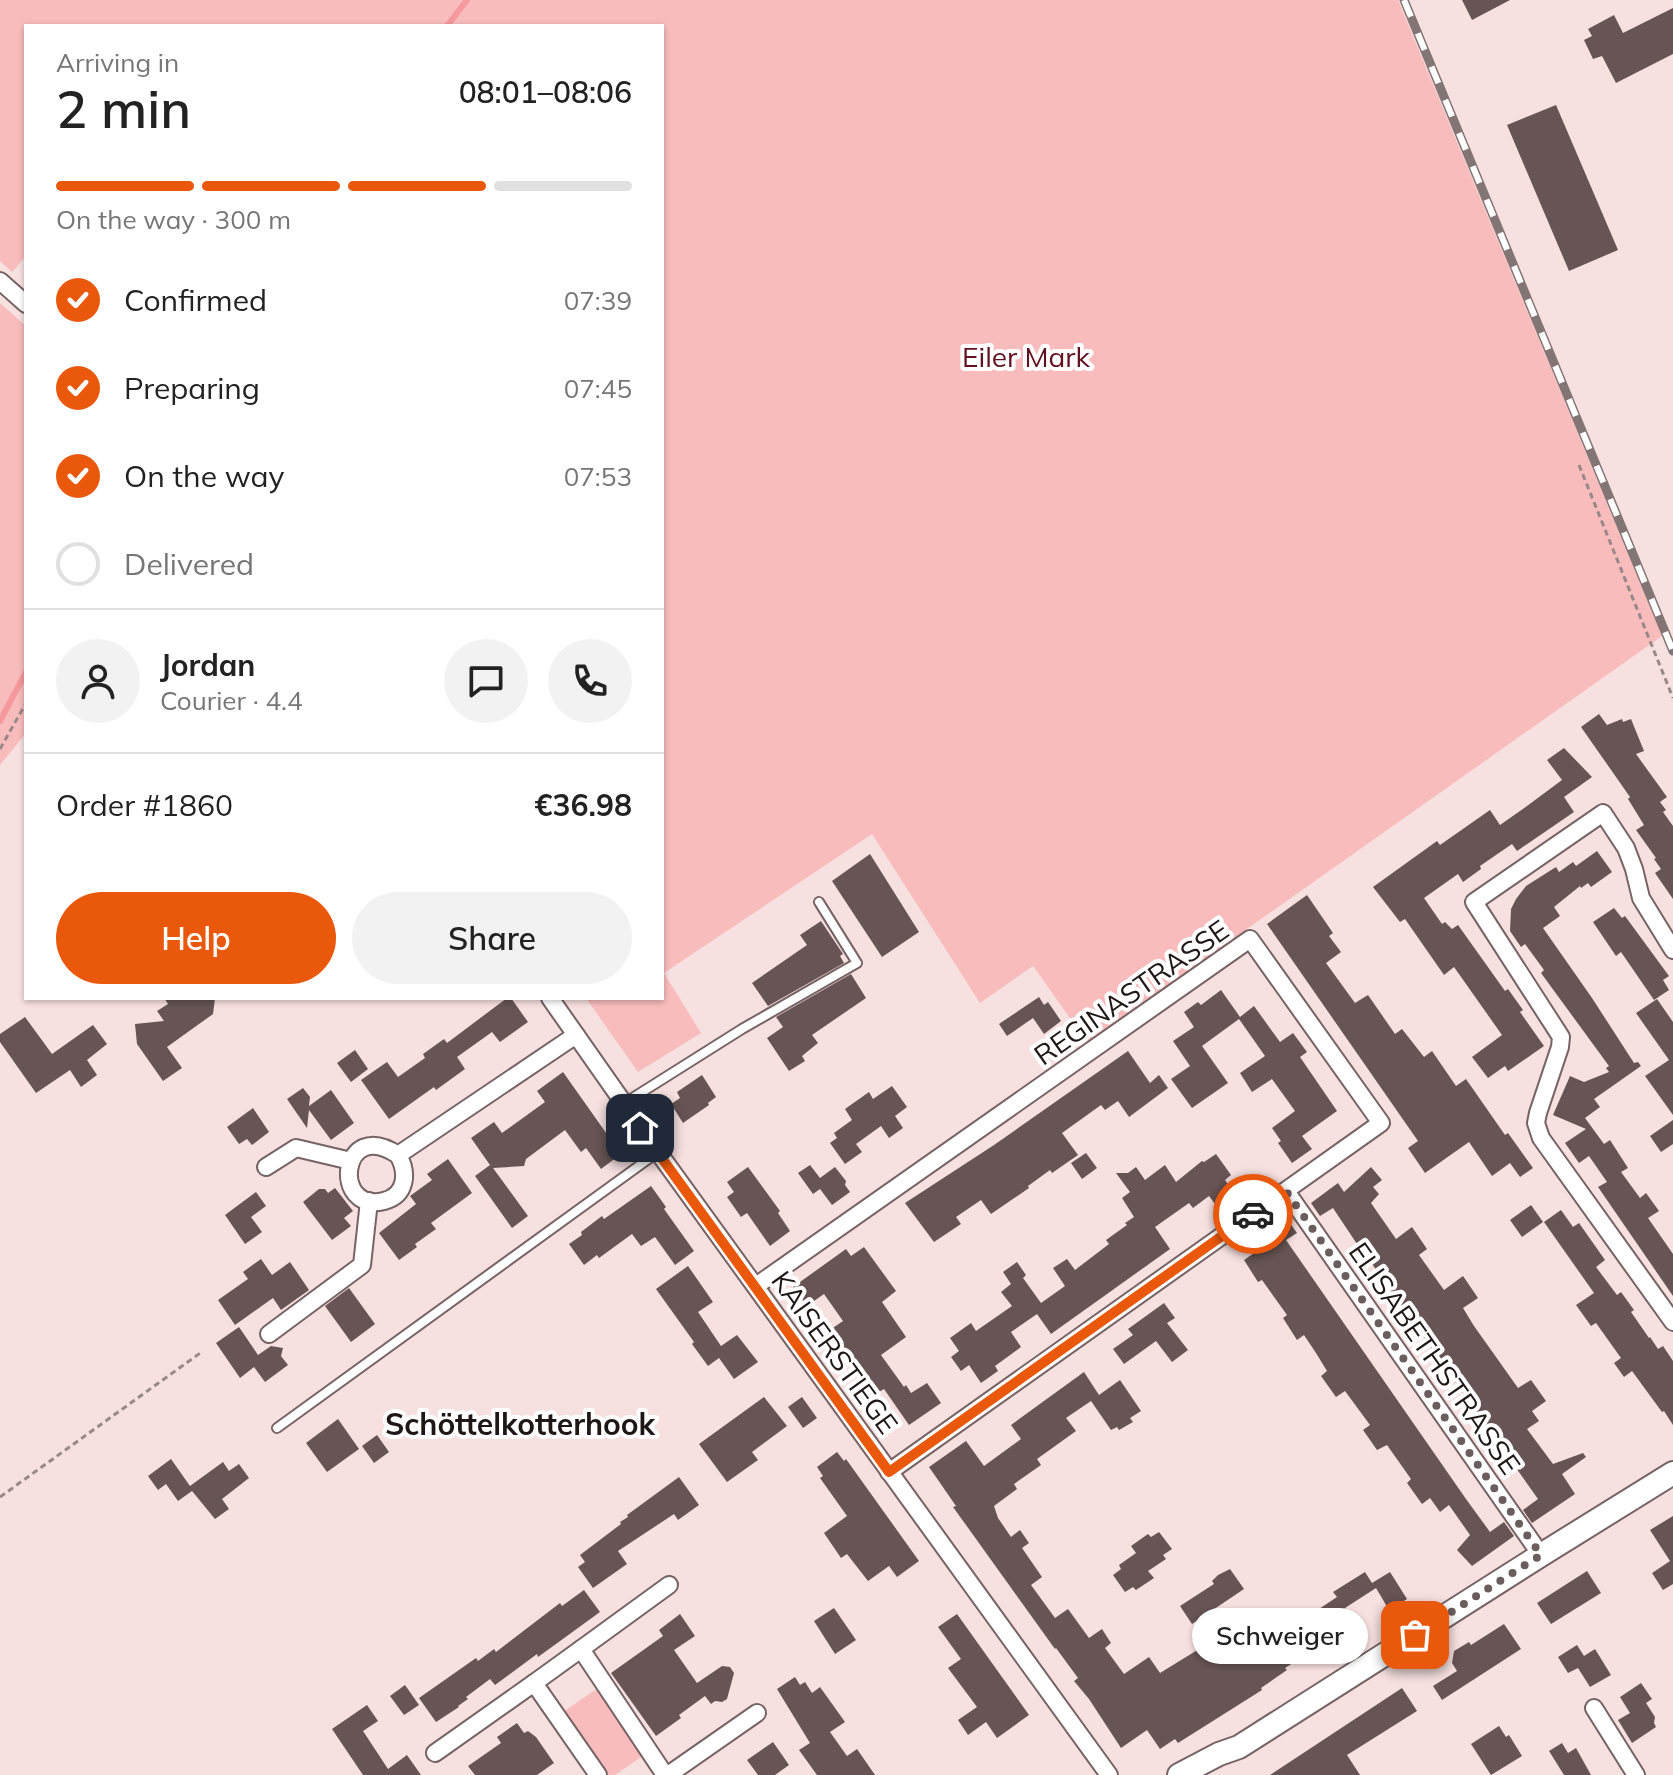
<!DOCTYPE html>
<meta charset="utf-8">
<style>
body{margin:0;font-family:Mulish,sans-serif;background:#f2f2f2;color:#222;height:100vh;display:flex;flex-direction:column;font-size:30px;white-space:nowrap}
*{box-sizing:border-box;margin:0}
p{font-size:26px;color:#767676}
.icon{flex:none;width:44px;height:44px;fill:none;stroke:currentColor;stroke-width:2;stroke-linecap:round;stroke-linejoin:round}
.map{position:relative;flex:1;overflow:hidden}
.drawer{position:absolute;left:24px;top:24px;width:640px;height:976px;display:flex;flex-direction:column;background:#fff;border-radius:0px;box-shadow:0 2px 6px #0004}
.drawer>*{flex:none}
.pin{position:absolute;display:grid;place-items:center;width:68px;height:68px;color:#fff;margin:-34px;border-radius:16px;box-shadow:0 4px 12px #0006}
.courier{position:absolute;display:grid;place-items:center;width:80px;height:80px;margin:-40px;border:6px solid #ea580c;border-radius:50%;background:#fff;color:#222;box-shadow:0 2px 10px #0007}
.bubble{position:absolute;height:56px;border-radius:28px;background:#fff;box-shadow:0 2px 6px #0004;font-size:26px;font-weight:600;line-height:56px;text-align:center}
.head em{font-style:normal;font-weight:600}
.head div{display:flex;flex-direction:column-reverse}
.head{display:flex;align-items:center;justify-content:space-between;height:136px;padding:0 32px}
h1{font-size:52px;font-weight:600;line-height:60px}
.bar{display:grid;grid-template-columns:repeat(4,1fr);gap:12px 8px;align-content:center;height:96px;padding:0 32px}
.bar i{height:10px;border-radius:6px;background:#e0e0e0}
.bar .on{background:#ea580c}
.bar p{grid-column:span 4}
.line{display:flex;align-items:center;gap:20px;padding:0 32px;border-top:2px solid #e0e0e0}
.line div{flex:1}
.round{display:grid;place-items:center;flex:none;width:84px;height:84px;border-radius:42px;background:#f2f2f2}
ol{padding:0 32px;list-style:none}
li{display:flex;align-items:center;gap:24px;height:88px}
li p{margin-inline-start:auto}
li .icon{padding:8px;border-radius:50%;background:#ea580c;color:#fff;stroke-width:4}
li:last-child{color:#767676}
li i{width:44px;height:44px;border:4px solid #e0e0e0;border-radius:50%}
.cta{display:flex;gap:16px;margin-top:auto;padding:16px 32px}
.cta a{flex:1;height:92px;border-radius:48px;background:#ea580c;color:#fff;font-size:32px;font-weight:600;line-height:92px;text-align:center}
.cta a+a{background:#f2f2f2;color:#222}
.map>svg:first-child{display:block}
.green{fill:#f9bcbd}
.lines{fill:none;stroke-linecap:round;stroke-linejoin:round}
.stream{stroke:#f5999e;stroke-width:6}
.building{fill:#675454}
.lane-casing{stroke:#776364;stroke-width:12}
.street-casing{stroke:#776364;stroke-width:20}
.secondary-casing{stroke:#776364;stroke-width:26}
.path{stroke:#988888;stroke-width:3;stroke-dasharray:6 4;stroke-linecap:butt}
.lane{stroke:#fff;stroke-width:8}
.street{stroke:#fff;stroke-width:16}
.secondary{stroke:#fff;stroke-width:22}
.rail-casing{stroke:#847575;stroke-width:9}
.rail{stroke:#fff;stroke-width:6;stroke-dasharray:18;stroke-linecap:butt}
.done{stroke:#6a5d5d;stroke-width:8;stroke-dasharray:0 14.4}
.route{stroke:#ea580c;stroke-width:10}
.labels{text-anchor:middle;dominant-baseline:central;stroke-width:8;stroke-linejoin:round;paint-order:stroke}
.park-label{font-size:28px;fill:#61111f;stroke:#fff}
.street-label{font-size:28px;fill:#1e1617;stroke:#fff}
.neighbourhood-label{font-size:30px;font-weight:bold;fill:#1e1617;stroke:#fff}
</style>
<div class="map">
<svg width="1673" height="1775" viewBox="0 0 1673 1775">
<rect width="100%" height="100%" fill="#f7e0e0"/>
<g class="green">
<polygon points="0,0 1398,0 1662,636 1087,1042 1033,966 980,1003 872,834 664,973 701,1033 638,1072 586,998 662,998 662,26 26,26 26,256 12,272 0,261"/>
<polygon points="0,303 26,326 26,733 0,765"/>
<polygon points="598,1688 644,1755 615,1775 607,1775 563,1712"/>
</g>
<g class="lines">
<g class="stream">
<polyline points="447,26 467,0"/>
<polyline points="0,721 26,672"/>
</g>
</g>
<g class="building">
<polygon points="1462,0 1510,0 1472,20"/>
<polygon points="1673,8 1673,54 1616,83 1602,56 1593,59 1584,40 1592,36 1588,29 1614,15 1623,33"/>
<polygon points="1556,105 1618,250 1569,271 1507,125"/>
<polygon points="1599,714 1607,725 1622,719 1623,722 1631,719 1644,751 1636,754 1667,797 1660,802 1666,810 1663,812 1673,826 1673,899 1655,873 1661,869 1654,859 1656,858 1636,830 1644,825 1628,799 1630,797 1581,727"/>
<polygon points="1564,748 1592,777 1564,797 1574,812 1517,851 1512,844 1480,866 1481,869 1463,882 1458,874 1424,898 1442,924 1445,922 1452,929 1458,925 1505,991 1508,989 1523,1010 1520,1012 1544,1046 1508,1071 1505,1066 1488,1078 1472,1057 1502,1035 1454,967 1444,975 1405,919 1400,922 1373,887 1437,841 1440,845 1490,810 1500,825 1527,806 1562,780 1547,760"/>
<polygon points="1597,851 1612,872 1591,887 1588,883 1581,888 1580,886 1554,907 1560,916 1543,928 1592,998 1634,1063 1638,1062 1641,1066 1594,1099 1600,1107 1585,1118 1604,1144 1610,1140 1628,1168 1621,1172 1640,1198 1646,1193 1659,1211 1648,1218 1673,1254 1673,1296 1598,1187 1607,1182 1589,1156 1579,1163 1565,1143 1586,1129 1553,1115 1570,1076 1584,1082 1609,1072 1606,1068 1609,1066 1541,973 1544,970 1525,944 1521,947 1510,931 1511,909 1516,899 1526,886 1556,867 1559,872 1573,862 1576,866"/>
<polygon points="870,854 919,932 882,957 832,881"/>
<polygon points="1307,895 1333,933 1329,936 1341,952 1326,963 1355,1003 1368,995 1395,1034 1402,1029 1424,1057 1432,1051 1456,1086 1466,1079 1505,1135 1508,1133 1533,1168 1520,1177 1510,1163 1492,1176 1469,1142 1425,1173 1408,1148 1418,1141 1267,924"/>
<polygon points="1614,908 1622,918 1625,916 1669,976 1663,980 1669,990 1654,1000 1621,952 1616,956 1593,922"/>
<polygon points="821,921 843,954 840,956 844,963 768,1006 752,983 807,945 800,935"/>
<polygon points="851,974 866,998 812,1035 818,1043 802,1056 805,1061 789,1071 767,1038 783,1027 776,1017"/>
<polygon points="1221,990 1240,1017 1254,1006 1280,1042 1293,1033 1307,1052 1300,1057 1337,1111 1302,1136 1312,1149 1292,1163 1278,1143 1281,1141 1272,1128 1295,1111 1272,1079 1252,1092 1240,1073 1265,1056 1239,1019 1202,1046 1228,1083 1192,1108 1171,1079 1190,1066 1173,1041 1194,1027 1184,1012 1198,1002 1201,1005"/>
<polygon points="1039,997 1044,1005 1048,1002 1061,1021 1044,1034 1033,1018 1007,1036 999,1024"/>
<polygon points="164,998 215,998 213,1014 167,1047 182,1068 163,1081 137,1044 135,1024 164,1021 157,1011 168,1004"/>
<polygon points="507,998 511,998 528,1022 500,1042 492,1032 457,1057 465,1069 436,1090 434,1087 389,1119 361,1080 387,1062 398,1077 425,1058 423,1054 444,1039 447,1043"/>
<polygon points="1657,999 1673,1022 1673,1115 1645,1076 1669,1060 1636,1013"/>
<polygon points="25,1017 52,1054 93,1025 107,1044 87,1060 97,1075 81,1087 70,1070 36,1093 0,1042 0,1034"/>
<polygon points="355,1050 368,1069 351,1082 337,1063"/>
<polygon points="1128,1051 1150,1083 1159,1075 1168,1088 1129,1117 1118,1101 1105,1110 1101,1105 1062,1133 1078,1155 1052,1173 1050,1170 1028,1186 1029,1188 991,1214 981,1200 956,1217 961,1224 934,1242 905,1203 994,1145"/>
<polygon points="563,1072 621,1154 601,1169 586,1148 581,1152 565,1130 526,1159 524,1166 493,1168 528,1216 512,1228 475,1176 490,1165 471,1138 494,1122 502,1133 545,1102 537,1091"/>
<polygon points="702,1075 716,1097 708,1103 709,1105 683,1123 671,1104 680,1098 677,1092"/>
<polygon points="892,1086 907,1107 895,1116 903,1128 889,1138 881,1126 856,1144 862,1152 845,1164 830,1143 837,1138 834,1133 852,1120 845,1109 869,1092 873,1099"/>
<polygon points="303,1088 310,1097 309,1106 331,1090 354,1123 331,1140 309,1110 307,1128 287,1099"/>
<polygon points="253,1108 269,1132 252,1145 247,1139 239,1144 227,1127"/>
<polygon points="1673,1120 1673,1144 1661,1152 1650,1136"/>
<polygon points="1086,1153 1097,1168 1082,1179 1071,1163"/>
<polygon points="1216,1154 1231,1175 1225,1180 1239,1199 1221,1212 1209,1196 1193,1208 1189,1203 1155,1227 1170,1249 1051,1334 1037,1314 1011,1332 1021,1347 995,1366 998,1371 981,1383 969,1365 961,1371 951,1357 959,1351 950,1338 971,1323 976,1331 1012,1306 1001,1292 1011,1284 1003,1272 1017,1262 1026,1275 1023,1278 1041,1303 1065,1286 1053,1268 1067,1259 1075,1270 1109,1244 1106,1240 1127,1225 1125,1223 1134,1217 1122,1198 1130,1192 1116,1173 1128,1173 1136,1167 1145,1180 1165,1165 1176,1182 1202,1161 1204,1162"/>
<polygon points="448,1159 472,1193 431,1223 436,1229 415,1244 417,1247 399,1260 379,1233 416,1204 410,1196 432,1180 427,1174"/>
<polygon points="810,1165 820,1178 835,1167 846,1181 845,1185 850,1192 832,1205 820,1189 813,1194 798,1173"/>
<polygon points="748,1167 780,1211 778,1213 790,1231 770,1246 747,1213 741,1217 727,1197 734,1192 727,1182"/>
<polygon points="1371,1167 1382,1180 1373,1187 1379,1194 1371,1203 1396,1239 1412,1227 1427,1249 1419,1255 1444,1290 1463,1276 1478,1298 1463,1308 1474,1326 1518,1388 1531,1380 1546,1401 1532,1411 1539,1421 1527,1429 1553,1464 1583,1453 1586,1457 1562,1474 1575,1494 1532,1523 1523,1510 1538,1499 1370,1261 1369,1262 1333,1208 1320,1216 1311,1203 1338,1183 1344,1192"/>
<polygon points="651,1186 666,1207 664,1209 694,1251 675,1265 655,1237 641,1246 632,1234 599,1258 597,1255 584,1265 569,1244 582,1235 581,1232 602,1216 604,1219"/>
<polygon points="335,1188 353,1211 344,1218 351,1226 332,1240 303,1202 319,1189 325,1189 328,1193"/>
<polygon points="256,1192 266,1206 251,1217 262,1232 245,1244 225,1215"/>
<polygon points="1531,1205 1543,1222 1522,1237 1510,1220"/>
<polygon points="1561,1210 1573,1227 1579,1223 1605,1260 1596,1267 1617,1295 1621,1292 1634,1310 1631,1312 1649,1338 1650,1337 1658,1349 1663,1346 1673,1361 1673,1425 1664,1411 1662,1412 1632,1371 1624,1377 1614,1363 1621,1358 1596,1323 1591,1326 1576,1305 1594,1293 1544,1222"/>
<polygon points="1287,1219 1297,1233 1286,1240 1466,1499 1490,1532 1504,1522 1514,1536 1472,1566 1457,1550 1470,1535 1449,1505 1440,1512 1430,1498 1422,1504 1407,1483 1411,1479 1387,1445 1377,1450 1363,1430 1370,1425 1345,1391 1336,1397 1321,1376 1327,1371 1316,1353 1304,1335 1297,1340 1283,1318 1287,1315 1262,1280 1258,1282 1244,1260 1257,1251 1252,1243"/>
<polygon points="864,1247 896,1291 882,1302 906,1337 881,1355 904,1387 906,1385 911,1393 927,1383 941,1403 909,1425 884,1389 877,1393 847,1352 840,1357 827,1337 830,1335 827,1332 843,1321 824,1294 807,1306 793,1287 846,1249 851,1256"/>
<polygon points="261,1259 272,1275 290,1262 309,1290 281,1310 273,1298 235,1325 218,1300 248,1279 243,1272"/>
<polygon points="688,1266 713,1302 698,1312 721,1346 737,1335 758,1362 734,1379 719,1358 708,1366 692,1344 694,1342 656,1289"/>
<polygon points="349,1288 375,1324 351,1342 325,1306"/>
<polygon points="1164,1303 1175,1318 1167,1323 1188,1350 1172,1362 1156,1341 1124,1364 1113,1349 1133,1335 1128,1329"/>
<polygon points="239,1327 258,1355 271,1346 283,1348 281,1356 288,1365 265,1382 254,1367 240,1378 216,1343"/>
<polygon points="1084,1372 1099,1395 1120,1380 1141,1411 1130,1418 1133,1422 1119,1430 1117,1427 1111,1430 1091,1401 1066,1418 1076,1431 1037,1459 1041,1465 1014,1484 1017,1489 994,1506 998,1518 1011,1537 1020,1530 1029,1543 1022,1548 1042,1577 1031,1585 1055,1618 1068,1609 1089,1638 1102,1629 1111,1643 1105,1648 1124,1674 1149,1657 1160,1673 1199,1649 1192,1638 1210,1626 1222,1646 1230,1641 1243,1660 1286,1632 1302,1657 1285,1668 1287,1670 1261,1688 1262,1690 1178,1743 1175,1739 1160,1749 1147,1730 1121,1748 1089,1699 1074,1681 1078,1678 1056,1648 1055,1649 966,1525 953,1507 956,1506 929,1467 966,1441 984,1466 1021,1439 1011,1425"/>
<polygon points="764,1397 787,1426 752,1452 758,1460 727,1482 699,1444"/>
<polygon points="802,1397 817,1418 803,1428 788,1407"/>
<polygon points="338,1419 359,1449 327,1472 306,1443"/>
<polygon points="377,1435 389,1452 374,1463 362,1446"/>
<polygon points="837,1452 844,1461 846,1459 919,1561 897,1577 889,1566 868,1581 847,1554 841,1558 824,1533 847,1516 820,1478 823,1476 817,1467"/>
<polygon points="171,1459 190,1486 223,1462 229,1471 239,1464 249,1478 222,1499 229,1509 215,1519 192,1491 178,1501 166,1484 158,1490 148,1476"/>
<polygon points="679,1477 699,1505 678,1520 674,1514 618,1551 627,1564 593,1588 578,1567 585,1562 580,1555 621,1524 620,1522 628,1517 627,1515"/>
<polygon points="1673,1516 1673,1584 1663,1590 1652,1573 1670,1561 1650,1530"/>
<polygon points="1159,1532 1172,1549 1163,1555 1166,1559 1148,1571 1154,1578 1136,1590 1133,1587 1125,1592 1113,1575 1121,1569 1119,1565 1136,1553 1131,1546 1148,1534 1151,1537"/>
<polygon points="1230,1569 1244,1589 1192,1624 1180,1606 1214,1584 1212,1581 1218,1575"/>
<polygon points="1587,1571 1601,1593 1551,1624 1537,1603"/>
<polygon points="1365,1572 1372,1583 1390,1572 1407,1599 1389,1610 1376,1588 1345,1608 1357,1626 1340,1637 1328,1620 1312,1630 1304,1619 1337,1597 1333,1592"/>
<polygon points="584,1590 600,1612 538,1657 537,1654 495,1685 490,1679 466,1697 468,1699 458,1706 459,1707 436,1722 419,1698 476,1658 478,1661 494,1649 496,1652 560,1603 562,1606"/>
<polygon points="834,1608 856,1640 835,1654 814,1621"/>
<polygon points="680,1614 695,1636 674,1650 697,1683 722,1666 730,1667 734,1673 727,1699 722,1702 715,1701 711,1704 705,1696 679,1715 681,1718 656,1736 611,1673 663,1636 659,1630"/>
<polygon points="957,1614 1029,1715 997,1738 986,1722 968,1735 958,1720 977,1707 948,1668 961,1659 938,1627"/>
<polygon points="1504,1624 1521,1649 1442,1700 1433,1686 1457,1671 1452,1663 1454,1651 1469,1642 1471,1645"/>
<polygon points="1577,1645 1584,1656 1595,1649 1611,1675 1590,1687 1578,1668 1568,1673 1558,1657"/>
<polygon points="795,1677 800,1685 805,1682 812,1693 820,1687 845,1722 830,1732 847,1756 857,1749 875,1775 817,1775 799,1750 810,1743 777,1689"/>
<polygon points="1641,1683 1652,1699 1646,1703 1655,1717 1654,1723 1656,1727 1632,1743 1618,1720 1630,1713 1620,1697"/>
<polygon points="405,1685 419,1705 404,1715 390,1696"/>
<polygon points="1402,1688 1417,1711 1347,1755 1360,1775 1270,1775"/>
<polygon points="367,1705 378,1721 363,1731 388,1769 407,1755 421,1775 363,1775 332,1729"/>
<polygon points="517,1723 524,1733 528,1731 536,1737 554,1763 537,1775 475,1775 468,1766 501,1743 497,1737"/>
<polygon points="1499,1726 1506,1737 1509,1735 1522,1756 1491,1775 1471,1744"/>
<polygon points="773,1742 789,1765 775,1775 758,1775 747,1760"/>
<polygon points="1562,1743 1568,1753 1576,1748 1591,1775 1564,1775 1549,1751"/>
</g>
<g class="lines">
<g class="lane-casing">
<g id="lane">
<polyline points="623,1104 742,1029 857,963 819,902"/>
<polyline points="277,1428 658,1152"/>
</g>
</g>
<g class="street-casing">
<g id="street">
<polyline points="0,281 26,304"/>
<polyline points="1673,950 1641,898 1634,869 1626,848 1603,813 1474,902 1561,1037 1560,1047 1538,1113 1536,1123 1541,1138 1673,1322"/>
<polyline points="550,998 658,1152 1109,1775"/>
<path d="M398,1155C408,1172 407,1195 384,1201C331,1214 340,1116 398,1155L576,1035"/>
<polyline points="266,1167 296,1148 351,1161"/>
<polyline points="1286,1191 1541,1555"/>
<polyline points="756,1286 1250,939 1381,1123 889,1472"/>
<polyline points="269,1334 362,1265 369,1201"/>
<polyline points="581,1649 669,1585"/>
<polyline points="1594,1708 1636,1775"/>
<polyline points="435,1753 534,1683"/>
<polyline points="598,1775 534,1683 581,1649 665,1775"/>
<polyline points="668,1775 757,1713"/>
</g>
</g>
<g class="secondary-casing">
<polyline id="secondary" points="1179,1775 1219,1754 1239,1747 1541,1555 1673,1473"/>
</g>
<g class="path">
<polyline points="1579,465 1673,698"/>
<polyline points="0,749 26,703"/>
<polyline points="0,1497 203,1351"/>
</g>
<use href="#lane" class="lane"/>
<use href="#street" class="street"/>
<use href="#secondary" class="secondary"/>
<g class="rail-casing">
<polyline id="rail" points="1404,0 1673,651"/>
</g>
<use href="#rail" class="rail"/>
</g>
<g class="lines">
<polyline class="done" points="1253,1214 1286,1191 1541,1555 1415,1635"/>
<polyline class="route" points="640,1128 889,1472 1253,1214"/>
</g>
<g class="labels">
<g class="park-label">
<text x="1026" y="356">Eiler Mark</text>
</g>
<g class="street-label">
<text transform="translate(1131 992) rotate(-35)">REGINASTRASSE</text>
<text transform="translate(835 1352) rotate(54)">KAISERSTIEGE</text>
<text transform="translate(1435 1358) rotate(55)">ELISABETHSTRASSE</text>
</g>
<g class="neighbourhood-label">
<text x="520" y="1424">Schöttelkotterhook</text>
</g>
</g>
</svg>
<div class="pin" style="left:1415px;top:1635px;background:#ea580c"><svg class="icon" aria-label="bag" viewBox="0 0 24 24"><path d="M5 8h14l-1 12H6zM9 8a3 3 0 0 1 6 0"/></svg></div>
<div class="pin" style="left:640px;top:1128px;background:#1f2937"><svg class="icon" aria-label="home" viewBox="0 0 24 24"><path d="M3 11l9-7 9 7M6 9v11h12V9"/></svg></div>
<div class="courier" style="left:1253px;top:1214px"><svg class="icon" aria-label="car" viewBox="0 0 24 24"><path d="M5 17H2v-5l4-1 3-4h7l3 4 3 1v5h-3M9 17h6M6 11h13"/><circle cx="7" cy="17" r="2"/><circle cx="17" cy="17" r="2"/></svg></div>
<div class="bubble" style="left:1192px;top:1608px;width:176px">Schweiger</div>
<section class="drawer">
<div class="head"><div><h1>2 min</h1><p>Arriving in</p></div><em>08:01–08:06</em></div>
<div class="bar"><i class="on"></i><i class="on"></i><i class="on"></i><i></i><p>On the way · 300 m</p></div>
<ol>
<li><svg class="icon" aria-label="check" viewBox="0 0 24 24"><path d="M5 12l5 5 9-10"/></svg>Confirmed<p>07:39</p></li>
<li><svg class="icon" aria-label="check" viewBox="0 0 24 24"><path d="M5 12l5 5 9-10"/></svg>Preparing<p>07:45</p></li>
<li><svg class="icon" aria-label="check" viewBox="0 0 24 24"><path d="M5 12l5 5 9-10"/></svg>On the way<p>07:53</p></li>
<li><i></i>Delivered</li>
</ol>
<div class="line" style="height:144px"><a class="round"><svg class="icon" aria-label="person" viewBox="0 0 24 24"><circle cx="12" cy="8" r="4"/><path d="M4 21q1-7 8-7t8 7"/></svg></a><div><b>Jordan</b><p>Courier · 4.4</p></div><a class="round"><svg class="icon" aria-label="chat" viewBox="0 0 24 24"><path d="M4 5h16v11H9l-5 4z"/></svg></a><a class="round"><svg class="icon" aria-label="phone" viewBox="0 0 24 24"><path d="M5 4h4l2 5-3 2q2 4 5 5l2-3 5 2v4C11 20 4 13 5 4z"/></svg></a></div>
<div class="line" style="height:104px"><div>Order #1860</div><b>€36.98</b></div>
<div class="cta"><a>Help</a><a>Share</a></div>
</section>
</div>
